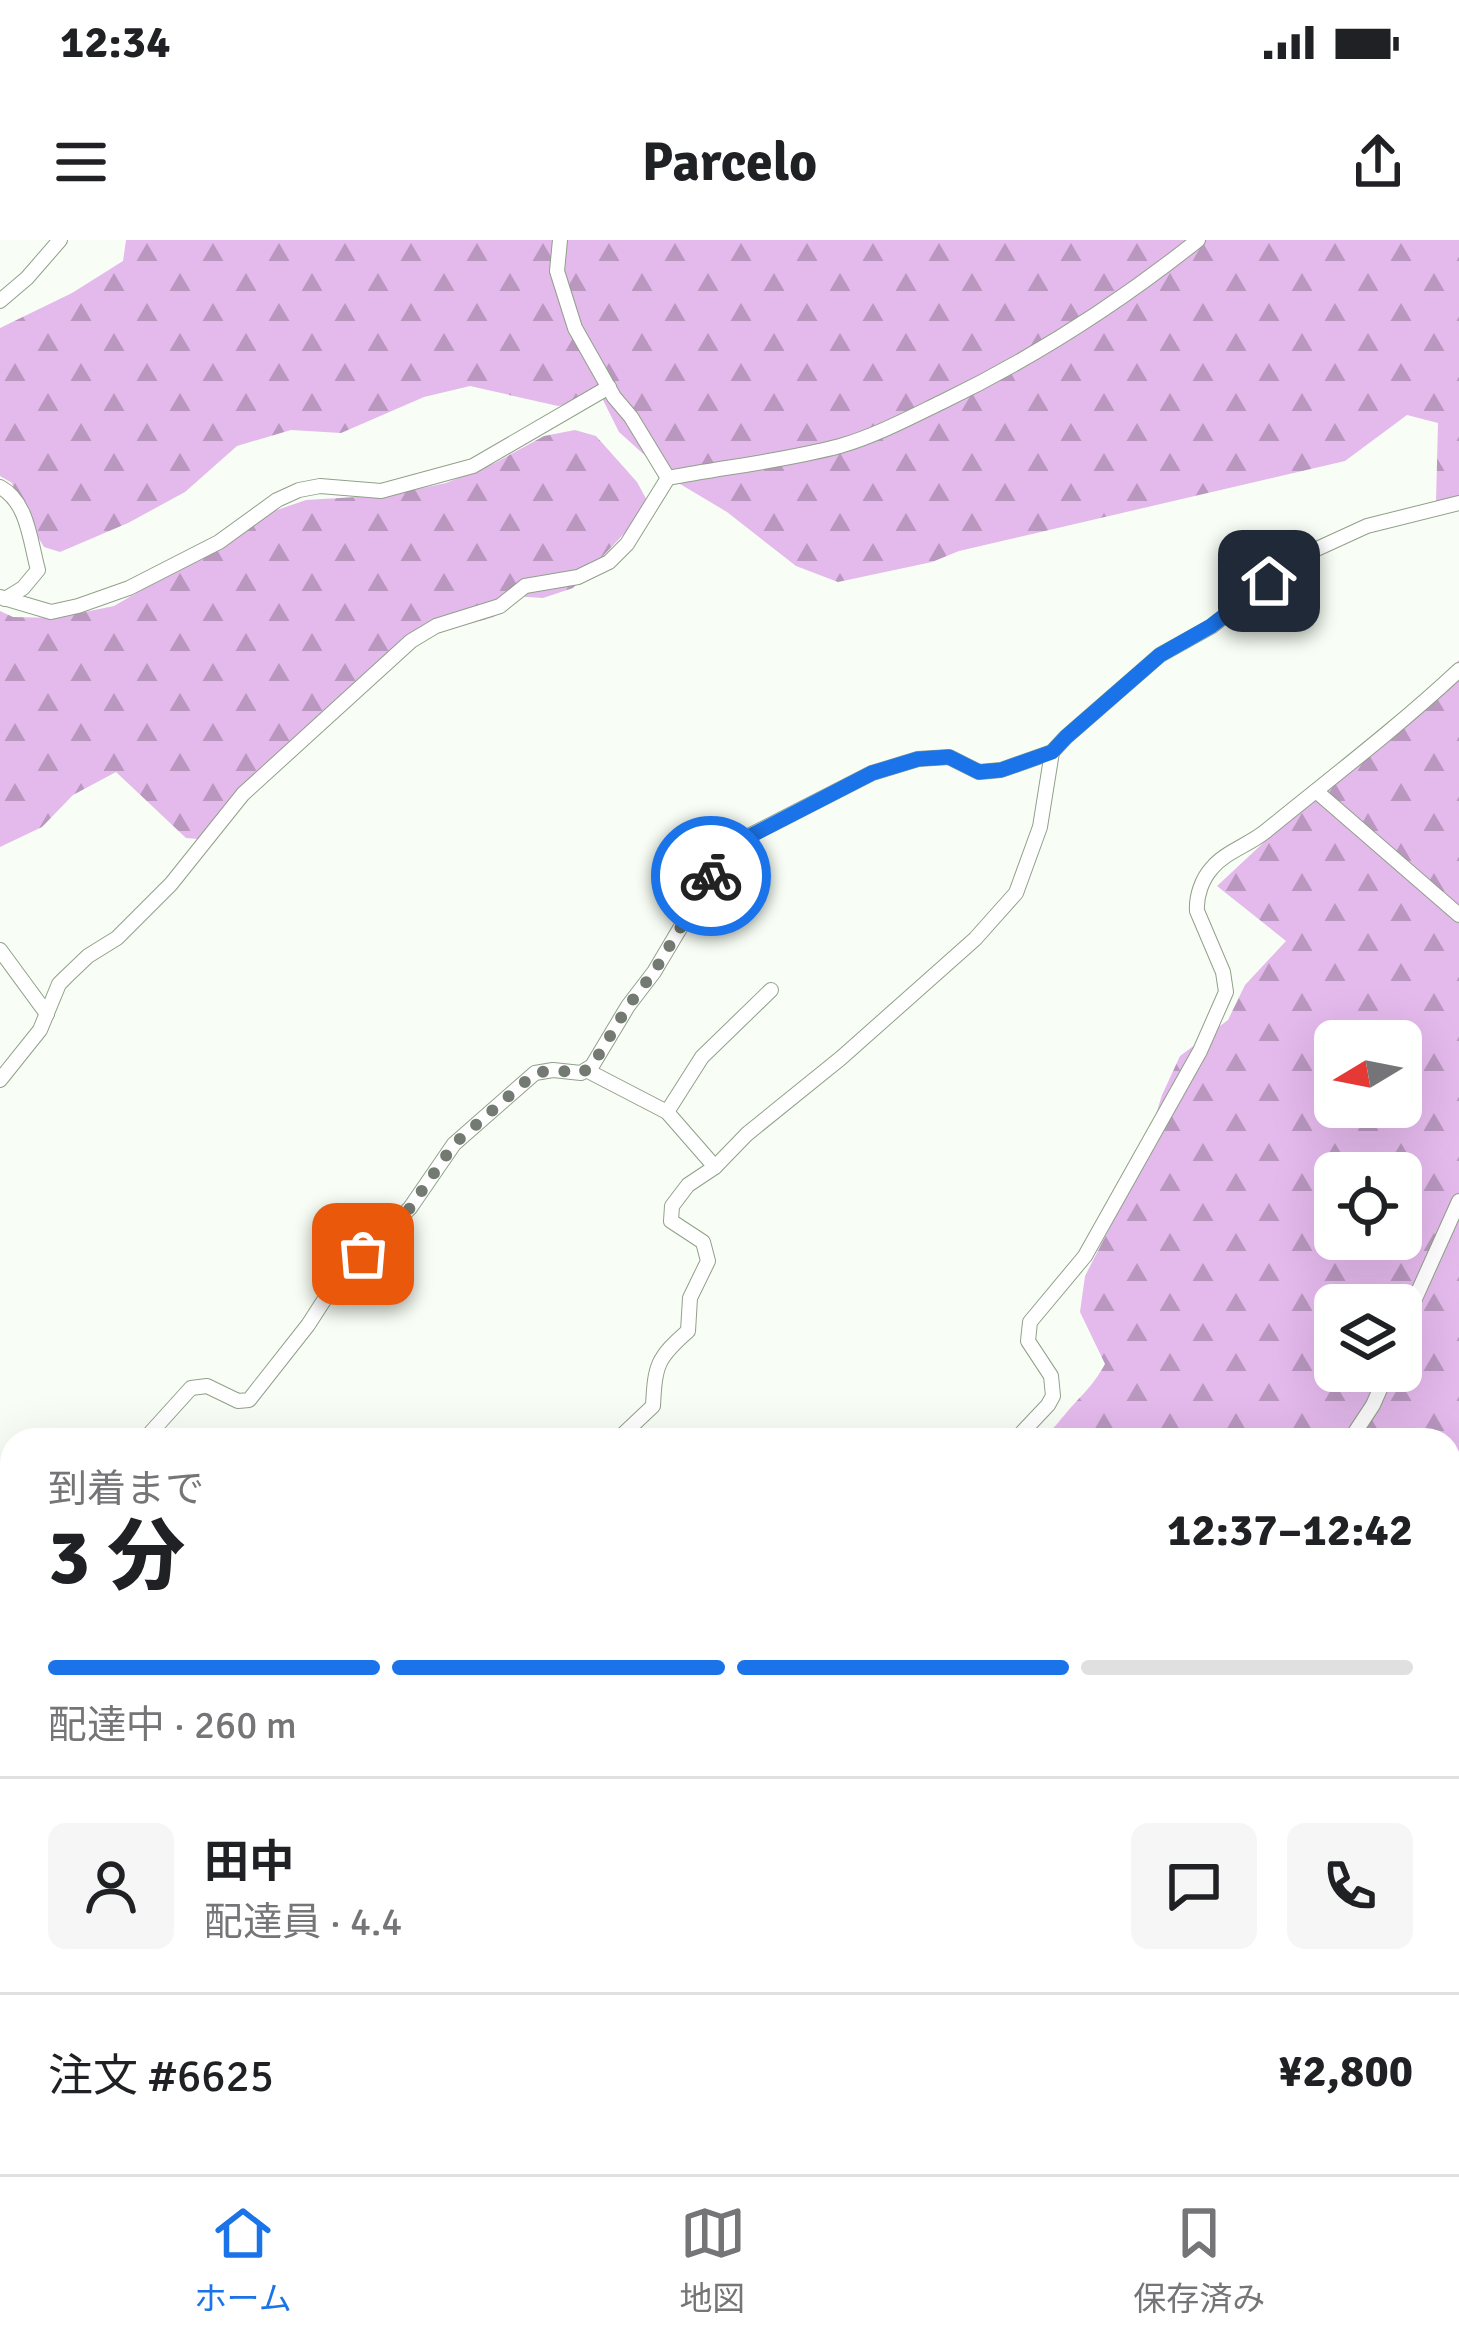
<!DOCTYPE html>
<html lang="ja">
<meta charset="utf-8">
<style>
body{margin:0;font-family:Signika,"Noto Sans JP",sans-serif;background:#f6f6f6;color:#202124;height:100vh;display:flex;flex-direction:column;font-size:45px;white-space:nowrap}
*{box-sizing:border-box;margin:0}
p{font-size:39px;color:#757577}
.icon{flex:none;width:66px;height:66px;fill:none;stroke:currentColor;stroke-width:2;stroke-linecap:round;stroke-linejoin:round}
.map{position:relative;flex:1;overflow:hidden}
.panel{position:absolute;left:0px;top:1188px;width:1461px;height:747px;display:flex;flex-direction:column;background:#fff;border-radius:36px 36px 0 0;box-shadow:0 12px 48px #0002}
.panel>*{flex:none}
.needle{width:78px;rotate:260deg}
.buttons{position:absolute;left:1314px;top:780px;display:grid;gap:24px}
.buttons a{display:grid;place-items:center;width:108px;height:108px;border-radius:18px;background:#fff;box-shadow:0 12px 48px #0002;font-size:60px}
.pin{position:absolute;display:grid;place-items:center;width:102px;height:102px;color:#fff;margin:-51px;border-radius:24px;box-shadow:0 6px 18px #0006}
.courier{position:absolute;display:grid;place-items:center;width:120px;height:120px;margin:-60px;border:9px solid #1a73e8;border-radius:50%;background:#fff;color:#222;box-shadow:0 3px 15px #0007}
.head em{font-style:normal;font-weight:800}
.head div{display:flex;flex-direction:column-reverse}
.head{display:flex;align-items:center;justify-content:space-between;height:204px;padding:0 48px}
h1{font-size:78px;font-weight:800;line-height:90px}
.bar{display:grid;grid-template-columns:repeat(4,1fr);gap:18px 12px;align-content:center;height:144px;padding:0 48px}
.bar i{height:15px;border-radius:9px;background:#e0e0e0}
.bar .active{background:#1a73e8}
.bar p{grid-column:span 4}
.line{display:flex;align-items:center;gap:30px;padding:0 48px;border-top:3px solid #e0e0e0}
.line div{flex:1}
.round{display:grid;place-items:center;flex:none;width:126px;height:126px;border-radius:18px;background:#f6f6f6}
.status{display:flex;justify-content:space-between;align-items:center;height:84px;padding:0 60px;background:#fff;direction:ltr}
.status svg{height:33px;fill:currentColor}
header{display:flex;justify-content:space-between;align-items:center;height:156px;padding:0 48px;background:#fff;font-size:54px;font-weight:800}
.tab-bar{display:flex;justify-content:space-around;align-items:center;height:168px;border-top:3px solid #e0e0e0;background:#fff;font-size:33px;color:#757577}
.tab-bar a{display:grid;justify-items:center;gap:6px}
.tab-bar .active{color:#1a73e8}
.map>svg:first-child{display:block}
.forest{fill:url(#forest-firs);fill-rule:evenodd}
.lines{fill:none;stroke-linecap:round;stroke-linejoin:round}
.street-casing{stroke:#91a08a;stroke-width:16}
.path{stroke:#8c9289;stroke-width:3;stroke-dasharray:12 6;stroke-linecap:butt}
.street{stroke:#fff;stroke-width:14}
.done{stroke:#737a71;stroke-width:12;stroke-dasharray:0 21.6}
.route{stroke:#1a73e8;stroke-width:15}
</style>
<div class="status"><b>12:34</b><svg viewBox="0 0 49 12"><path d="M0 12V9h3v3zM5 12V6h3v6zM10 12V3h3v9zM15 12V0h3v12zM26 1h20v11H26zM47 4h2v5h-2z"/></svg></div>
<header><svg class="icon" aria-label="menu" viewBox="0 0 24 24"><path d="M4 6h16M4 12h16M4 18h16"/></svg>Parcelo<svg class="icon" aria-label="share" viewBox="0 0 24 24"><path d="M12 15V3M7 8l5-5 5 5M5 13v7h14v-7"/></svg></header>
<div class="map">
<svg width="1459" height="1934" viewBox="0 0 1459 1934">
<defs>
<pattern id="forest-firs" width="22" height="20" patternUnits="userSpaceOnUse" patternTransform="scale(3)"><rect width="22" height="20" fill="#e4b9ec"/><path d="M5 1l3.5 6h-7zM16 11l3.5 6h-7z" fill="#b997bf"/></pattern>
</defs>
<rect width="100%" height="100%" fill="#f8fef5"/>
<g class="forest">
<polygon points="126,0 1459,0 1459,268 1436,262 1438,183 1407,175 1345,221 959,311 932,322 838,342 796,326 727,272 670,238 619,192 602,158 558,166 470,146 424,157 341,193 291,190 237,206 185,252 128,283 60,312 44,307 21,269 12,243 0,236 0,88 72,53 123,21"/>
<polygon points="575,190 596,196 637,242 650,266 573,348 543,358 513,356 494,377 415,399 198,599 186,598 116,532 73,555 42,587 0,607 0,371 13,377 56,378 114,366 252,286 274,271 306,260 389,255 446,243 495,223 544,196"/>
<path d="M1459,420V1568L1449,1575V1200H1039C1058,1186 1060,1179 1074,1164C1088,1149 1095,1142 1105,1124L1080,1072L1085,1036L1137,935L1162,855L1180,816L1228,780L1245,745L1286,701L1217,646ZM1335,801H1401V867H1335ZM1335,933H1401V999H1335ZM1335,1065H1401V1131H1335Z"/>
<polygon points="693,1923 1267,1923 1268,1934 687,1934"/>
</g>
<g class="lines">
<g class="street-casing">
<g id="street">
<polyline points="560,0 557,31 575,88 614,157 631,177 668,238"/>
<polyline points="0,61 27,38 60,0"/>
<path d="M0,247C28,262 30,301 38,330L23,348L5,359"/>
<polyline points="0,357 51,372 78,366 129,348 219,302 277,260 299,250 320,246 381,251 473,226 609,147"/>
<polyline points="1316,551 1459,675"/>
<polyline points="0,710 47,774"/>
<polyline points="586,830 667,872 715,927"/>
<path d="M0,840L40,790L59,744L66,737L88,716L117,698L171,644L243,554L411,401L436,386L500,366L525,346L578,337L609,322L627,304L668,238C725,227 784,221 840,206C875,196 909,178 942,162C1033,118 1119,63 1198,0"/>
<polyline points="667,872 702,817 771,750"/>
<polyline points="1401,1097 1409,1072 1459,961"/>
<polyline points="144,1200 191,1148 207,1146 238,1161 249,1160 308,1085 339,1037 410,968 454,904 535,833 553,830 581,833 592,826 628,766 654,732 729,606 872,533 918,519 949,517 979,532 1001,530 1052,512 1066,497 1160,415 1212,386 1297,318 1367,286 1459,263"/>
<path d="M617,1200L653,1166C655,1125 657,1118 688,1091L690,1058L708,1021L703,1002L671,981L672,966L688,945L715,927L747,894L841,818L975,699L1016,653L1040,587L1052,512"/>
<path d="M1015,1200L1048,1165L1053,1156L1051,1136L1028,1101L1030,1082L1085,1016L1200,811L1226,752L1223,732L1197,671C1196,656 1202,639 1212,628C1225,612 1249,605 1266,591C1331,538 1398,487 1459,430"/>
<polyline points="1350,1200 1373,1165 1388,1131"/>
<polyline points="0,1517 12,1508"/>
<polyline points="1449,1628 1459,1633"/>
<polyline points="289,1923 290,1934"/>
<polyline points="675,1934 682,1923"/>
<polyline points="937,1934 940,1923"/>
<polyline points="1234,1934 1242,1923"/>
</g>
</g>
<g class="path">
<polyline points="1449,1255 1459,1255"/>
<polyline points="1449,1348 1459,1330"/>
<polyline points="30,1934 36,1923"/>
<polyline points="547,1934 549,1923"/>
<polyline points="1015,1934 1019,1923"/>
<polyline points="1452,1934 1459,1919"/>
</g>
<use href="#street" class="street"/>
</g>
<g class="lines">
<polyline class="done" points="363,1014 410,968 454,904 535,833 554,830 581,833 592,826 628,766 654,732 711,636"/>
<polyline class="route" points="711,636 729,607 872,533 918,519 949,517 979,532 1001,530 1052,512 1066,497 1160,415 1211,386 1269,341"/>
</g>
</svg>
<div class="buttons">
<a><svg class="needle" viewBox="-14 -14 28 28"><path d="M0-13l5 13h-10z" fill="#e53935"/><path d="M0 13l5-13h-10z" fill="#757577"/></svg></a>
<a><svg class="icon" aria-label="locate" viewBox="0 0 24 24"><circle cx="12" cy="12" r="6"/><path d="M12 2v4M12 18v4M2 12h4M18 12h4"/></svg></a>
<a><svg class="icon" aria-label="layers" viewBox="0 0 24 24"><path d="M12 4l9 5-9 5-9-5zM3 14l9 5 9-5"/></svg></a>
</div>
<div class="pin" style="left:363px;top:1014px;background:#ea580c"><svg class="icon" aria-label="bag" viewBox="0 0 24 24"><path d="M5 8h14l-1 12H6zM9 8a3 3 0 0 1 6 0"/></svg></div>
<div class="pin" style="left:1269px;top:341px;background:#1f2937"><svg class="icon" aria-label="home" viewBox="0 0 24 24"><path d="M3 11l9-7 9 7M6 9v11h12V9"/></svg></div>
<div class="courier" style="left:711px;top:636px"><svg class="icon" aria-label="bike" viewBox="0 0 24 24"><circle cx="6" cy="16" r="4"/><circle cx="18" cy="16" r="4"/><path d="M6 16l4-8h5l3 8M10 8l3 8H6M13 5h3"/></svg></div>
<section class="panel">
<div class="head"><div><h1>3 分</h1><p>到着まで</p></div><em>12:37–12:42</em></div>
<div class="bar"><i class="active"></i><i class="active"></i><i class="active"></i><i></i><p>配達中 · 260 m</p></div>
<div class="line" style="height:216px"><a class="round"><svg class="icon" aria-label="person" viewBox="0 0 24 24"><circle cx="12" cy="8" r="4"/><path d="M4 21q1-7 8-7t8 7"/></svg></a><div><b>田中</b><p>配達員 · 4.4</p></div><a class="round"><svg class="icon" aria-label="chat" viewBox="0 0 24 24"><path d="M4 5h16v11H9l-5 4z"/></svg></a><a class="round"><svg class="icon" aria-label="phone" viewBox="0 0 24 24"><path d="M5 4h4l2 5-3 2q2 4 5 5l2-3 5 2v4C11 20 4 13 5 4z"/></svg></a></div>
<div class="line" style="height:156px"><div>注文 #6625</div><b>¥2,800</b></div>
</section>
</div>
<nav class="tab-bar">
<a class="active"><svg class="icon" aria-label="home" viewBox="0 0 24 24"><path d="M3 11l9-7 9 7M6 9v11h12V9"/></svg>ホーム</a>
<a><svg class="icon" aria-label="map" viewBox="0 0 24 24"><path d="M3 6l6-2 6 2 6-2v14l-6 2-6-2-6 2zM9 4v14M15 6v14"/></svg>地図</a>
<a><svg class="icon" aria-label="saved" viewBox="0 0 24 24"><path d="M7 4h10v16l-5-4-5 4z"/></svg>保存済み</a>
</nav>
